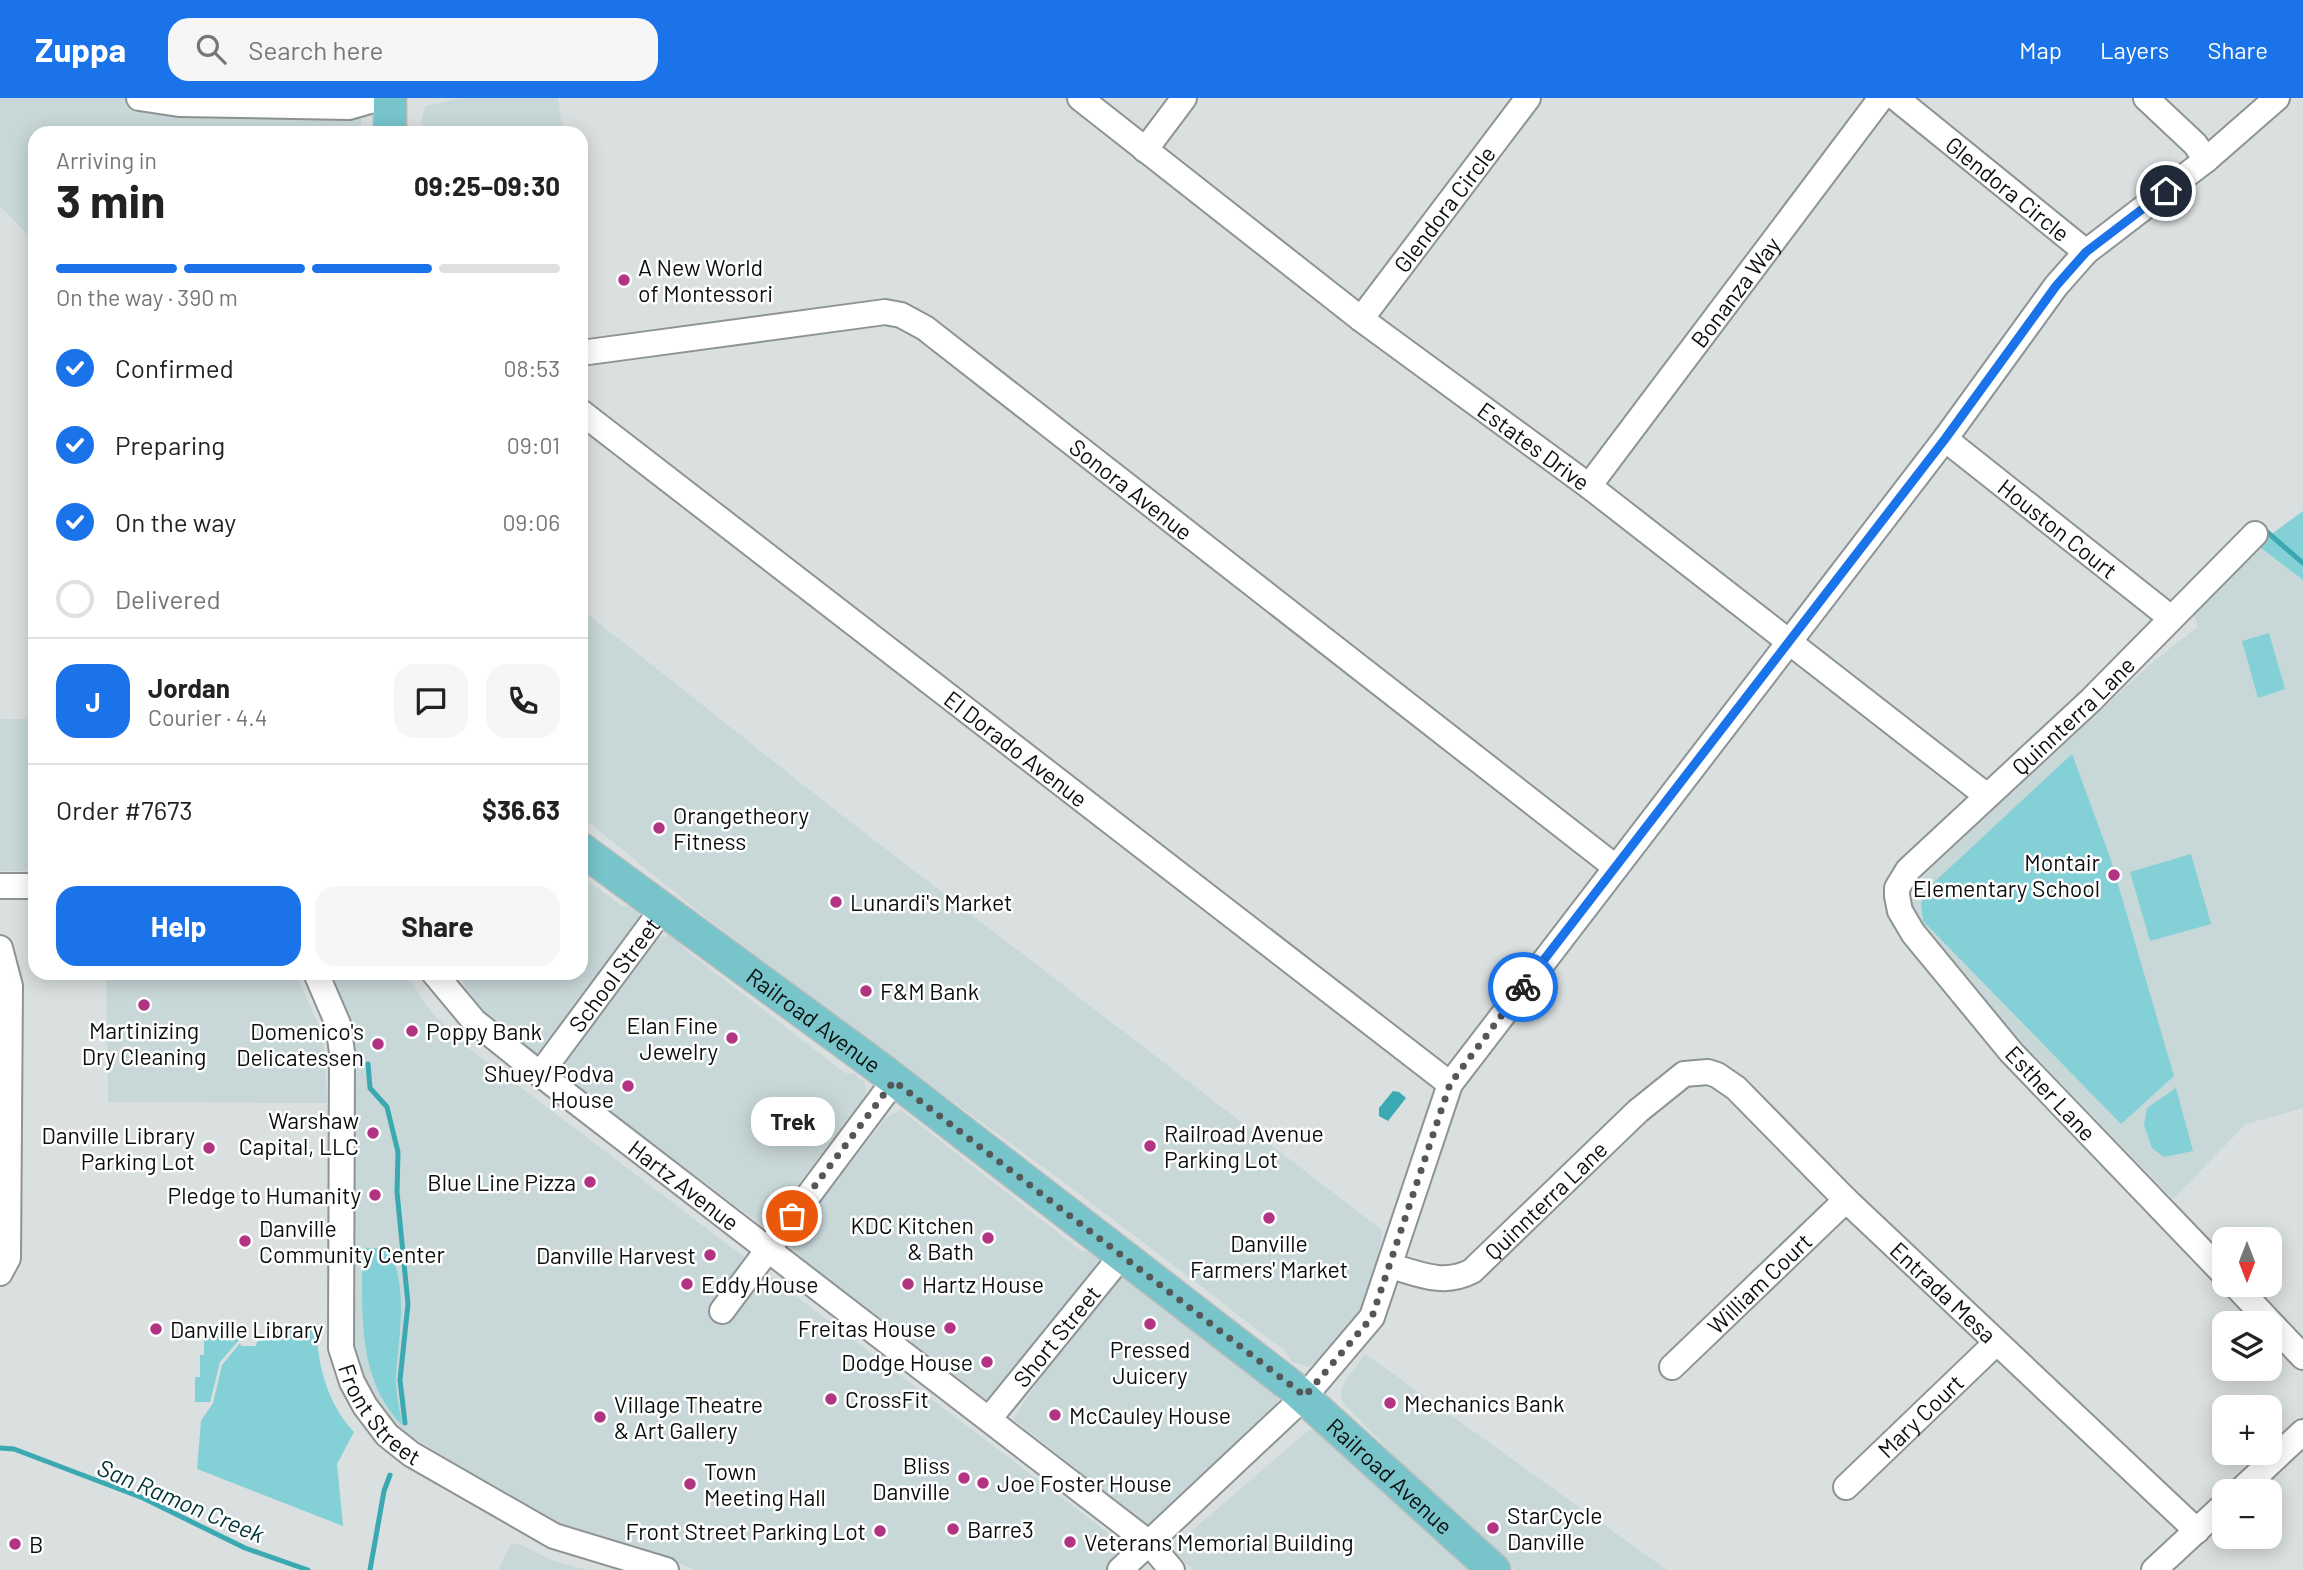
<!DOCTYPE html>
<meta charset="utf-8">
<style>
body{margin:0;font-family:Barlow,sans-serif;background:#f6f6f6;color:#222;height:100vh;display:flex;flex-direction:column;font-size:26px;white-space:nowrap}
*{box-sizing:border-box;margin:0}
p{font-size:23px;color:#767676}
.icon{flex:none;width:38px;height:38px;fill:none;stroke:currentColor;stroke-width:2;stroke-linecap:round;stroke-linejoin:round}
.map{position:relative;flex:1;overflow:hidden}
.sheet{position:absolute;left:28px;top:28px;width:560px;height:854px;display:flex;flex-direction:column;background:#fff;border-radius:21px;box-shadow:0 4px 18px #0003}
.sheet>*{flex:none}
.needle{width:46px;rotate:180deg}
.tools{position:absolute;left:2212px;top:1129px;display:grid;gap:14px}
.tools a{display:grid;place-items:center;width:70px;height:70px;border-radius:14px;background:#fff;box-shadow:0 4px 18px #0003;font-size:35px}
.pin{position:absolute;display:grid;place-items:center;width:60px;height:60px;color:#fff;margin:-30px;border:4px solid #fff;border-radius:50%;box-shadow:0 2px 7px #0007}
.courier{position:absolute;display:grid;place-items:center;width:70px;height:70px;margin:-35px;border:5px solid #1a73e8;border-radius:50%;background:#fff;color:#222;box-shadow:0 2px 9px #0007}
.bubble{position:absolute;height:49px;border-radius:21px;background:#fff;box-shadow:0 4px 18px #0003;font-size:23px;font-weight:700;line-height:49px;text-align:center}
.head em{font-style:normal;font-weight:700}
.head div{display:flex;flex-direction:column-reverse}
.head{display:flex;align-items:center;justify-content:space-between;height:119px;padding:0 28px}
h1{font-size:46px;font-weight:700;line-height:52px}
.bar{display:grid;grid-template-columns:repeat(4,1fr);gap:10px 7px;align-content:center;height:84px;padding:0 28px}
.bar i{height:9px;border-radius:5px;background:#e0e0e0}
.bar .selected{background:#1a73e8}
.bar p{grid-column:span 4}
.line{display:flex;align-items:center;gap:18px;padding:0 28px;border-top:2px solid #e0e0e0}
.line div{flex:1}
.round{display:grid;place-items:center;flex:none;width:74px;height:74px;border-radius:21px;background:#f6f6f6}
ol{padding:0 28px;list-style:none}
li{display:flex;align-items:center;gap:21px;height:77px}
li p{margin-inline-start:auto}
li .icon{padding:7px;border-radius:50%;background:#1a73e8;color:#fff;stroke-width:4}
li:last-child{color:#767676}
li i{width:38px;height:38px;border:4px solid #e0e0e0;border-radius:50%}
.button{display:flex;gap:14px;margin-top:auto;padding:14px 28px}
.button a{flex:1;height:80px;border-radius:21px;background:#1a73e8;color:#fff;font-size:28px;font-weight:700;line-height:80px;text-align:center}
.button a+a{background:#f6f6f6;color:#222}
header{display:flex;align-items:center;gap:42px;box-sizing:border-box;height:98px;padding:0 35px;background:#1a73e8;color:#fff}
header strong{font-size:33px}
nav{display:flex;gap:38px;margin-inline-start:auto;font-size:24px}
.search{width:490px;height:63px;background:#f6f6f6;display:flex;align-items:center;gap:18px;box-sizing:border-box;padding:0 24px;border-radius:21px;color:#767676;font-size:26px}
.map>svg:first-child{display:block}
.built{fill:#c8d7d8}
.green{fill:#83d1d7}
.water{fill:#3aa9b2}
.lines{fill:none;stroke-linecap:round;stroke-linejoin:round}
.stream{stroke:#3aa9b2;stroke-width:5}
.minor-casing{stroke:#8e9393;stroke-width:28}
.major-casing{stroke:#bbbcbc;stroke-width:35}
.minor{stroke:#fff;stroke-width:24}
.major{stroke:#77c5cb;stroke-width:32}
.done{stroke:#545758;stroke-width:7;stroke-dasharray:0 12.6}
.route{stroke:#1a73e8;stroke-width:9}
.poi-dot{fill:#b23381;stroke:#fff;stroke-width:2.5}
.labels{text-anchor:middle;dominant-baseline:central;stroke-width:5;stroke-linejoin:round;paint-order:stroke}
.street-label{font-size:23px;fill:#0c0e0e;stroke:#fff}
.poi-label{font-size:23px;fill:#0c0e0e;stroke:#fff;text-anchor:start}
.water-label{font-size:24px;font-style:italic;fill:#003438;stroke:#fff}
</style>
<header>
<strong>Zuppa</strong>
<div class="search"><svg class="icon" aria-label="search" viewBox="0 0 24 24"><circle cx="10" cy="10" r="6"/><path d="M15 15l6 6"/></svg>Search here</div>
<nav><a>Map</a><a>Layers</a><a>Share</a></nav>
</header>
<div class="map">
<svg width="2303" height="1472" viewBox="0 0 2303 1472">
<rect width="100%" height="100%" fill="#dadfe0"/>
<g class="built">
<polygon points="0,0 360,0 362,35 35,35 35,144 0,108"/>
<polygon points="462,0 558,0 563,35 423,35 422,19 426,8"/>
<polygon points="2257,447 2303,482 2303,1010 2246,1026 2173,1101 1962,882 1915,822 1912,801 1919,784 1931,770 2154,563 2198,529 2191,506"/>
<polygon points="581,511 835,712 1383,1133 1370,1193 1359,1217 1333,1252 1309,1269 1292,1264 1285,1253 1215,1199 1056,1078 884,954 699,814 581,718"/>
<rect x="0" y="621" width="35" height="152"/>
<polygon points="581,778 622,808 634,809 642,821 545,954 537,956 483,915 457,875 581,875"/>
<polygon points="671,836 688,854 845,975 853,975 864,984 866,992 862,1003 777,1114 775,1123 766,1130 564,979 563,969 648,851 657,840"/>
<polygon points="106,875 296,875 323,938 327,1005 108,1004"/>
<polygon points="331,875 405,875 432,915 470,951 1116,1441 1130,1446 1114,1472 696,1472 636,1448 555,1426 416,1341 410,1342 381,1318 359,1276 354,1252 355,1044 351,939 342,899"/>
<polygon points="901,1012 1081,1153 1092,1154 1100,1162 1100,1168 995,1308 801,1160 791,1148 791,1141 887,1019"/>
<polygon points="1119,1179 1126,1180 1273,1293 1278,1302 1278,1309 1152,1431 1013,1321 1051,1264"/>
<polygon points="1365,1256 1375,1263 1667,1472 1515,1472 1431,1395 1343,1305 1341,1293 1345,1283"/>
<polygon points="1310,1331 1321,1333 1475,1472 1194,1472 1176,1457 1175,1444 1187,1437"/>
<polygon points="511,1446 519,1446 551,1462 587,1472 498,1472"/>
</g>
<g class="green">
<polygon points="2303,413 2303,482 2257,447"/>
<polygon points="2269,535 2285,591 2258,600 2242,543"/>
<polygon points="2072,656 2110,759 2174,978 2121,1026 1923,823 1921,805 1928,790"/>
<polygon points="2191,756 2211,826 2150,843 2130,774"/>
<polygon points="2176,990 2193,1053 2164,1059 2152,1050 2144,1027 2147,1010"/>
<path d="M362,1150H388C409,1189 399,1235 396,1278C395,1294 400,1311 402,1327C355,1279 363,1212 362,1150Z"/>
<polygon points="204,1229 240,1229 240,1241 220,1264 210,1304 195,1304 195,1279 200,1279 200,1257 204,1257"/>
<path d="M282,1229H316C318,1268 327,1305 354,1334L337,1366L343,1428L197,1371L201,1323L213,1305L222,1267L240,1245L241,1248H256L257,1244Z"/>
</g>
<polygon class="water" points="1393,993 1399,994 1406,1000 1388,1023 1379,1018 1379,1010"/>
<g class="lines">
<g class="stream">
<polyline points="2267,434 2303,465"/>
<polyline points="368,966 370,990 387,1009 398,1054 397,1094 408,1206 400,1282 405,1325"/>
<polyline points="0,1350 14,1351 143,1400 245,1450 308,1472"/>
<polyline points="370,1472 384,1393 390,1377"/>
</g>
<g class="minor-casing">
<g id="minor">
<polyline points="139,0 179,6 349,9 380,0"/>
<path id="s1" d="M1080,0L1361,221L1589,388L1987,698"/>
<path id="s2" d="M1896,0L2086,154"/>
<polyline points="2146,0 2195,46 2206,62"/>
<polyline points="1145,52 1184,0"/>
<path id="s3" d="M1361,221L1528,0"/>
<path id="s4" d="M581,255L885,214L901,217L925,230L1614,768"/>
<path id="s5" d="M581,314L1450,986"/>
<path id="s6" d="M1945,341L2171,520"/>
<path id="s7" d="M1589,388L1881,0"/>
<polyline points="0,788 35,788"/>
<polyline points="0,850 10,888 8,1160 0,1175"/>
<path id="s8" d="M316,875L338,926L342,954L341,1250L352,1284L365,1308L387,1337L411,1356L554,1438L666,1472"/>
<path id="s9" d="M434,875L474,923L540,976L1149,1445L1172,1472"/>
<path id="s10" d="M540,976L664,809"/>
<path id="s11" d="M1391,1168C1419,1176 1444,1188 1472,1173L1638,1013L1684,976L1708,974L1717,977L1736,990L1846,1102L2197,1433"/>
<path id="s12" d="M2224,1176L2011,954L1913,835L1900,813L1897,798V790L1908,772L2091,602L2255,436"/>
<polyline points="2234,1186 2303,1259"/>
<polyline points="722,1213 894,983"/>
<path id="s13" d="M1672,1269L1846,1102"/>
<path id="s14" d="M989,1321L1123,1156"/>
<path id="s15" d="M1846,1389L1996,1245"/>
<polyline points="2240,1393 2303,1334"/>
<polyline points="1120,1472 1305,1298 1372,1219 1450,986 1945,341 2056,188 2086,154 2206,62 2277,0"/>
<polyline points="2154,1472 2224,1407"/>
</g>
</g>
<g class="major-casing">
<g id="major">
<polyline points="390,0 390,35"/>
<path id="s16" d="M581,751L878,969L1290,1287L1494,1472"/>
</g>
</g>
<use href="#minor" class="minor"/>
<use href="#major" class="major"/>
</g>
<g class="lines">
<polyline class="done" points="792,1118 894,983 1305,1298 1372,1219 1450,986 1523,889"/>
<polyline class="route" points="1523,889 1945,341 2056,188 2086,154 2166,93"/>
</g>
<g class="poi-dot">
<circle cx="624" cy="182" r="7"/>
<circle cx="659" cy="730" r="7"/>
<circle cx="2114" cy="777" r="7"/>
<circle cx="836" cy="804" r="7"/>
<circle cx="866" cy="893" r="7"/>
<circle cx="144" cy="907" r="7"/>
<circle cx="412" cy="933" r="7"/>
<circle cx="732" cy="940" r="7"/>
<circle cx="378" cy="946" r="7"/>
<circle cx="628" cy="988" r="7"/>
<circle cx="373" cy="1035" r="7"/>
<circle cx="1150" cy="1048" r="7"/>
<circle cx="209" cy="1050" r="7"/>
<circle cx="590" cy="1084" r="7"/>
<circle cx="375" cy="1097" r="7"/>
<circle cx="1269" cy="1120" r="7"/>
<circle cx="988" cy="1140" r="7"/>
<circle cx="245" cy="1143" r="7"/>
<circle cx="710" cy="1157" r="7"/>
<circle cx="687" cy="1186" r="7"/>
<circle cx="908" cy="1186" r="7"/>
<circle cx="1150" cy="1226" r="7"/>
<circle cx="950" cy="1230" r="7"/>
<circle cx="156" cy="1231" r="7"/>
<circle cx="987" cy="1264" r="7"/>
<circle cx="831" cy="1301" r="7"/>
<circle cx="1390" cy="1305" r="7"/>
<circle cx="1055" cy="1317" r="7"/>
<circle cx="600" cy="1319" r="7"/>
<circle cx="964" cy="1380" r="7"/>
<circle cx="983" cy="1385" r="7"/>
<circle cx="690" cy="1386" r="7"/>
<circle cx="1493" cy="1430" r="7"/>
<circle cx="953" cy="1431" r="7"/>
<circle cx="880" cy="1433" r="7"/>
<circle cx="1070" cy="1444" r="7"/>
<circle cx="15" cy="1446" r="7"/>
</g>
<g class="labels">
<g class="street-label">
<text stroke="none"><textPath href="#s2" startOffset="144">Glendora Circle</textPath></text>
<text stroke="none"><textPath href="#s3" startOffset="138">Glendora Circle</textPath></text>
<text stroke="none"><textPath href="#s7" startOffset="243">Bonanza Way</textPath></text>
<text stroke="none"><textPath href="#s1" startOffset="572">Estates Drive</textPath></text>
<text stroke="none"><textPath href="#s4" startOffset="612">Sonora Avenue</textPath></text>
<text stroke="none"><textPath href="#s6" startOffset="144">Houston Court</textPath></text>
<text stroke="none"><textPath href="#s12" startOffset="758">Quinnterra Lane</textPath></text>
<text stroke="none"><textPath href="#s5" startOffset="550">El Dorado Avenue</textPath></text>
<text stroke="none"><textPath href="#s10" startOffset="124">School Street</textPath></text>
<text stroke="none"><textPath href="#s16" startOffset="289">Railroad Avenue</textPath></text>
<text transform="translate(2051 995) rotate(47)">Esther Lane</text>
<text stroke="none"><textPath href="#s9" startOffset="329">Hartz Avenue</textPath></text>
<text stroke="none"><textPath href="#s11" startOffset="186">Quinnterra Lane</textPath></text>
<text stroke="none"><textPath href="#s13" startOffset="121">William Court</textPath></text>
<text stroke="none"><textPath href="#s11" startOffset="721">Entrada Mesa</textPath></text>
<text stroke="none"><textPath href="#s14" startOffset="107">Short Street</textPath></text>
<text stroke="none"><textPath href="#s8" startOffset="458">Front Street</textPath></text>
<text stroke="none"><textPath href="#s15" startOffset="103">Mary Court</textPath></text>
<text stroke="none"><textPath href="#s16" startOffset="1024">Railroad Avenue</textPath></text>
</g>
<g class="poi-label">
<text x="638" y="169">A New World<tspan x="638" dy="26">of Montessori</tspan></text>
<text x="673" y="717">Orangetheory<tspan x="673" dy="26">Fitness</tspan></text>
<text x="2100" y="764" text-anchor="end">Montair<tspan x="2100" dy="26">Elementary School</tspan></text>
<text x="850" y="804">Lunardi's Market</text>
<text x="880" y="893">F&amp;M Bank</text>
<text x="718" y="927" text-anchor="end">Elan Fine<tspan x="718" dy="26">Jewelry</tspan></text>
<text x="144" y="932" text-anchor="middle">Martinizing<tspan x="144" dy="26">Dry Cleaning</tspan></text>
<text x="364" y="933" text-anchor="end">Domenico's<tspan x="364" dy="26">Delicatessen</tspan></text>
<text x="426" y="933">Poppy Bank</text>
<text x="614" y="975" text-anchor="end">Shuey/Podva<tspan x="614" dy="26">House</tspan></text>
<text x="359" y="1022" text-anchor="end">Warshaw<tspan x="359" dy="26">Capital, LLC</tspan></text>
<text x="1164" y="1035">Railroad Avenue<tspan x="1164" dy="26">Parking Lot</tspan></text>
<text x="195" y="1037" text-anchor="end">Danville Library<tspan x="195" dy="26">Parking Lot</tspan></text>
<text x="576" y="1084" text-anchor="end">Blue Line Pizza</text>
<text x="361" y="1097" text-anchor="end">Pledge to Humanity</text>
<text x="974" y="1127" text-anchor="end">KDC Kitchen<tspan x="974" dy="26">&amp; Bath</tspan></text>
<text x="259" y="1130">Danville<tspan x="259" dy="26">Community Center</tspan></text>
<text x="1269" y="1145" text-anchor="middle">Danville<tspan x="1269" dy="26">Farmers' Market</tspan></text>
<text x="696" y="1157" text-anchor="end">Danville Harvest</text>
<text x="701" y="1186">Eddy House</text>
<text x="922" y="1186">Hartz House</text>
<text x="936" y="1230" text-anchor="end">Freitas House</text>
<text x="170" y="1231">Danville Library</text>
<text x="1150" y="1251" text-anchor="middle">Pressed<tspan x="1150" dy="26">Juicery</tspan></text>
<text x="973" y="1264" text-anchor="end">Dodge House</text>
<text x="845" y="1301">CrossFit</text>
<text x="1404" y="1305">Mechanics Bank</text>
<text x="614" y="1306">Village Theatre<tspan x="614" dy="26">&amp; Art Gallery</tspan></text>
<text x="1069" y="1317">McCauley House</text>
<text x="950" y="1367" text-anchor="end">Bliss<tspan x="950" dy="26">Danville</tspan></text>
<text x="704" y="1373">Town<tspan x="704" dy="26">Meeting Hall</tspan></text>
<text x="997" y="1385">Joe Foster House</text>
<text x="1507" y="1417">StarCycle<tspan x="1507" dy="26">Danville</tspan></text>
<text x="967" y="1431">Barre3</text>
<text x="866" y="1433" text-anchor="end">Front Street Parking Lot</text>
<text x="1084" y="1444">Veterans Memorial Building</text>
<text x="29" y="1446">B</text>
</g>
<g class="water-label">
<text transform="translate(181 1402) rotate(23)">San Ramon Creek</text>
</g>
</g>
</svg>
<div class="tools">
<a><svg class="needle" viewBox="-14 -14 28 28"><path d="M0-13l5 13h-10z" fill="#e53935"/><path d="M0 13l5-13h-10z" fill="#767676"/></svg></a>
<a><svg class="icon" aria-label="layers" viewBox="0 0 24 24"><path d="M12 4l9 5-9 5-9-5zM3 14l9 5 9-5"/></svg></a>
<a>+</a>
<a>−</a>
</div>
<div class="pin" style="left:792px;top:1118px;background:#ea580c"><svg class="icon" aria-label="bag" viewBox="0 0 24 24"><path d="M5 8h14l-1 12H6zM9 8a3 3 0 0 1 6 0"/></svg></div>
<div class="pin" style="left:2166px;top:93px;background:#1f2937"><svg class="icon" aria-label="home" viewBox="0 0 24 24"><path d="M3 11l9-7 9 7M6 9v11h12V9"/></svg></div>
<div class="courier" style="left:1523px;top:889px"><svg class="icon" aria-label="bike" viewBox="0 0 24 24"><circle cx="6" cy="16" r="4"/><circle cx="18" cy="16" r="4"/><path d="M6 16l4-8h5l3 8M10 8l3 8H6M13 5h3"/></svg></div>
<div class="bubble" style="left:751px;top:999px;width:84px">Trek</div>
<section class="sheet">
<div class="head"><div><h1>3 min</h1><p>Arriving in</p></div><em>09:25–09:30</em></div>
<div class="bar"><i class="selected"></i><i class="selected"></i><i class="selected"></i><i></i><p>On the way · 390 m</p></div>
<ol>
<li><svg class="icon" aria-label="check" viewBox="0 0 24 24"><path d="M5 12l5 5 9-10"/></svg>Confirmed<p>08:53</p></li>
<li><svg class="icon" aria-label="check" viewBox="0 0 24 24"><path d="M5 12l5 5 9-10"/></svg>Preparing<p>09:01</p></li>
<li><svg class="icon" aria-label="check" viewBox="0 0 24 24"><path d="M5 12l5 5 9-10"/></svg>On the way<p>09:06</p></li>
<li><i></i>Delivered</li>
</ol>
<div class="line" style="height:126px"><b class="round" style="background:#1a73e8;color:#fff">J</b><div><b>Jordan</b><p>Courier · 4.4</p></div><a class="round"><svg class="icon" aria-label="chat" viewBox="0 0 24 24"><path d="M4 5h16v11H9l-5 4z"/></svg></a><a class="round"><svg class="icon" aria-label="phone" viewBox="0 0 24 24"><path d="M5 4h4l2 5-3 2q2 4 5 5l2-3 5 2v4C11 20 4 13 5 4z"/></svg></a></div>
<div class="line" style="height:91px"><div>Order #7673</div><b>$36.63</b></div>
<div class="button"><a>Help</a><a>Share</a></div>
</section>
</div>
